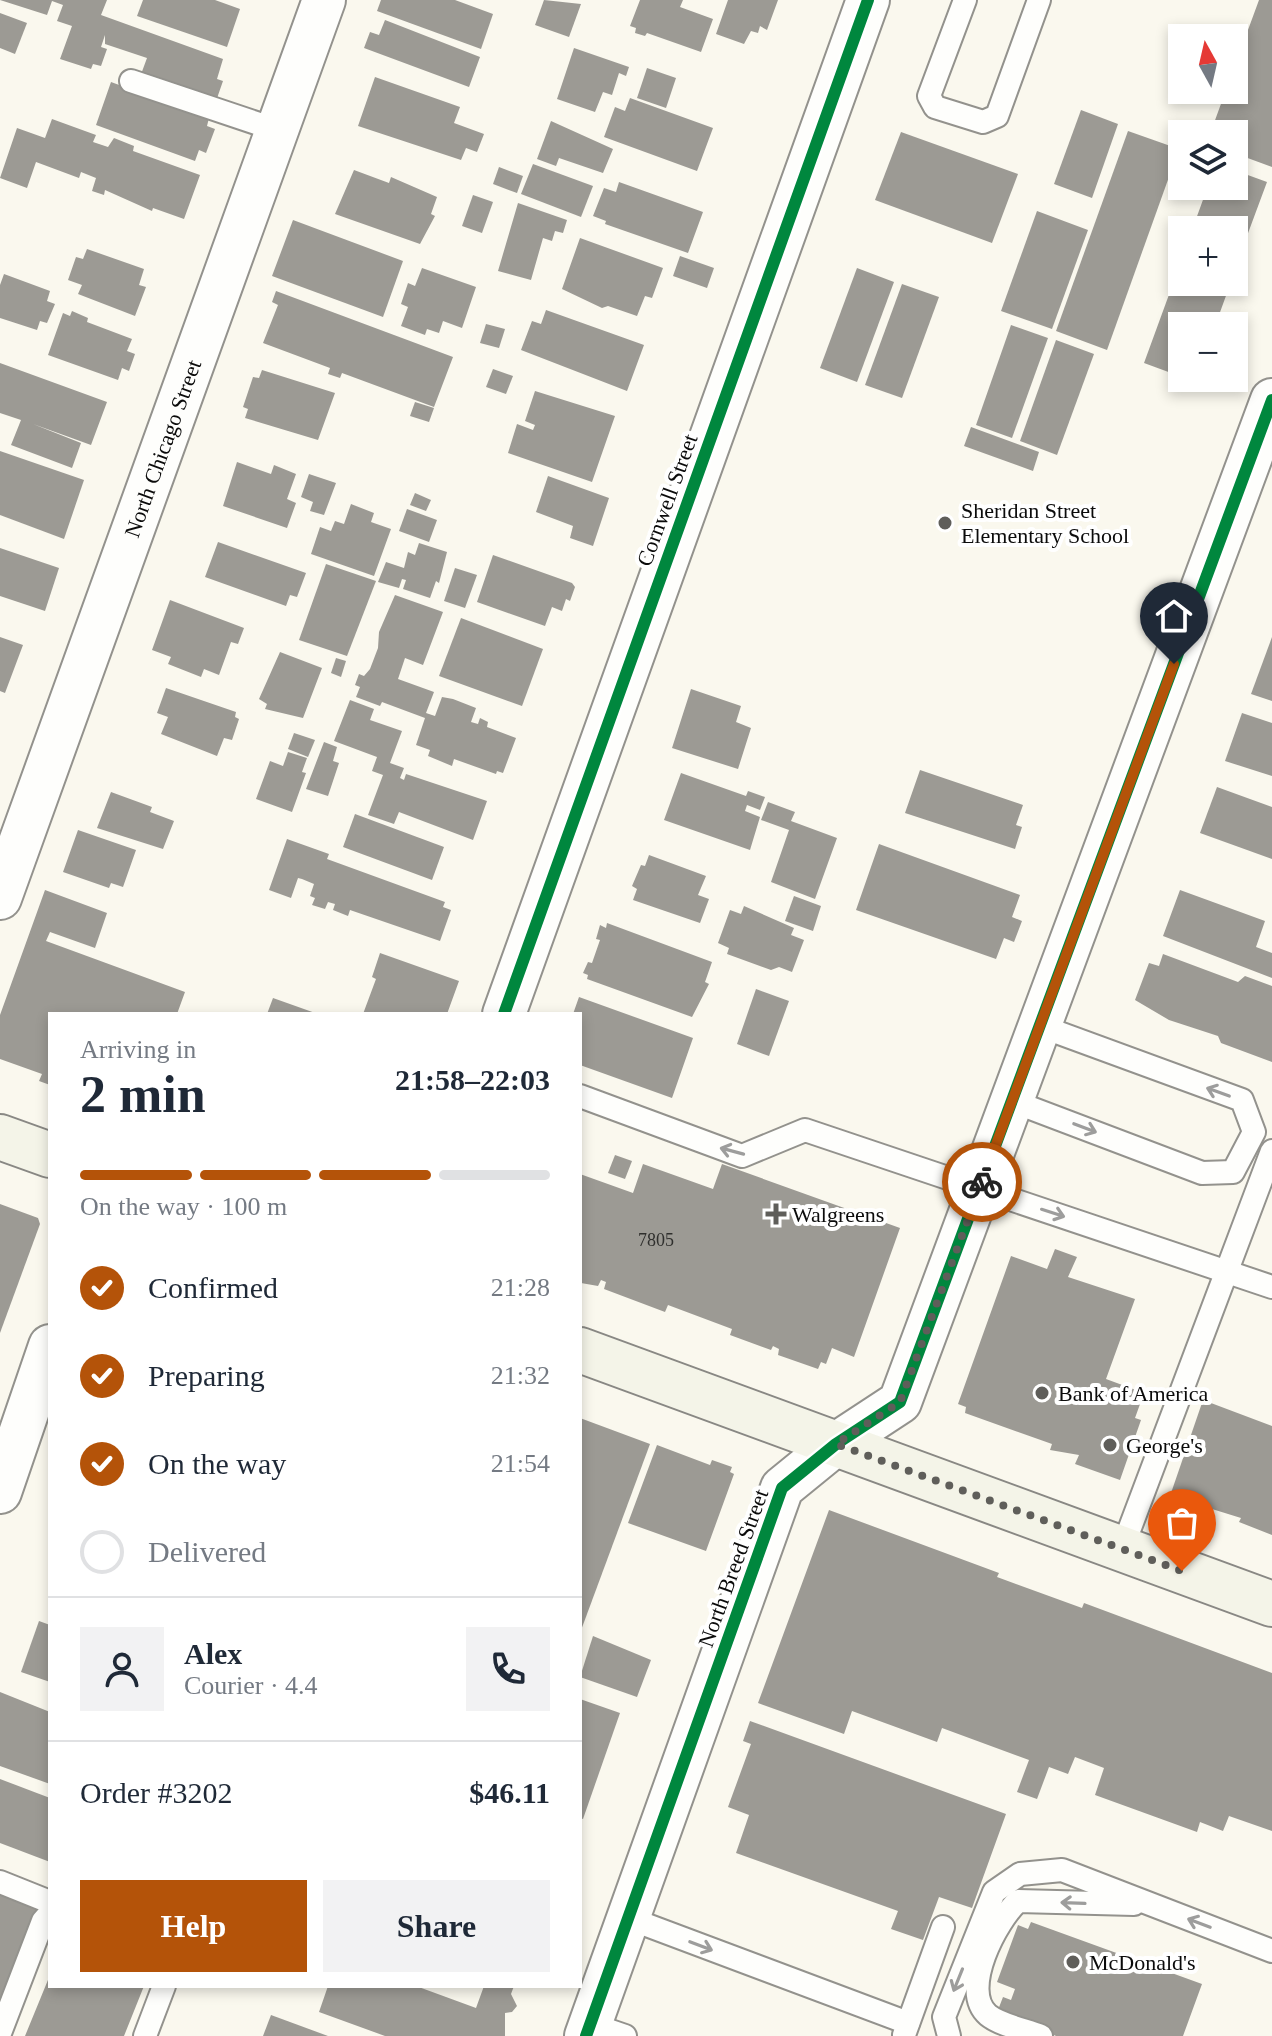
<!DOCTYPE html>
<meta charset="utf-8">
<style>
body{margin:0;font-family:Georgia,serif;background:#f2f2f3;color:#1f2937;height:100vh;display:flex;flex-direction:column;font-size:30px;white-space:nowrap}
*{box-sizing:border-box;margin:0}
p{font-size:26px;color:#747a83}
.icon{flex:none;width:44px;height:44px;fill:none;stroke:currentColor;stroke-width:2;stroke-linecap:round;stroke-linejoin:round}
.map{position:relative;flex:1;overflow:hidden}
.panel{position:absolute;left:48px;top:1012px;width:534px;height:976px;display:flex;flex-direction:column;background:#fff;border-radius:0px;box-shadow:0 4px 12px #0003}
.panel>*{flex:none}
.needle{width:52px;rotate:352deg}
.controls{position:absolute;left:1168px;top:24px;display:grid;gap:16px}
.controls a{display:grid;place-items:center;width:80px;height:80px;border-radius:0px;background:#fff;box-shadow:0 4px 12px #0003;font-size:40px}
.pin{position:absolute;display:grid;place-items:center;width:68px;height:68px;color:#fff;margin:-82px -34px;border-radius:50% 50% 50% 0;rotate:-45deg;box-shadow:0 0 8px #0007}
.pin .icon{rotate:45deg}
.courier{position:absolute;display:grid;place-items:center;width:80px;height:80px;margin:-40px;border:6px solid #b45309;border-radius:50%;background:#fff;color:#222;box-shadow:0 2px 10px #0007}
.summary em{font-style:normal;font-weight:800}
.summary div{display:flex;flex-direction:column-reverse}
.summary{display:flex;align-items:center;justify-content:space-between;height:136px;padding:0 32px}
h1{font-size:52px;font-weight:800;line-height:60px}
.bar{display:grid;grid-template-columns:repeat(4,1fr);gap:12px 8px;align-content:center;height:96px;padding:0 32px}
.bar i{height:10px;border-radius:6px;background:#e0e1e3}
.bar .selected{background:#b45309}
.bar p{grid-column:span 4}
.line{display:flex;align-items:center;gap:20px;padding:0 32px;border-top:2px solid #e0e1e3}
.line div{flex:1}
.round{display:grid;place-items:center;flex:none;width:84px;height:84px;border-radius:0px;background:#f2f2f3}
ol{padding:0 32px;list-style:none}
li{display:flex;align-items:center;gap:24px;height:88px}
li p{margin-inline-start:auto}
li .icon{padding:8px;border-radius:50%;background:#b45309;color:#fff;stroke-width:4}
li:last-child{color:#747a83}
li i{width:44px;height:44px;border:4px solid #e0e1e3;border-radius:50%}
.primary-button{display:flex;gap:16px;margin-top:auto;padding:16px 32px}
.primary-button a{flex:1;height:92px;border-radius:0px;background:#b45309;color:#fff;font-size:32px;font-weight:800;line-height:92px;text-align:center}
.primary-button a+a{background:#f2f2f3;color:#1f2937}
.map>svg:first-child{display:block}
.building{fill:#9c9a94}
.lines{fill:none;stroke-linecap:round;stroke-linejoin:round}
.lane-casing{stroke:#93928d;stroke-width:26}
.street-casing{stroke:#93928d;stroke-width:46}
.secondary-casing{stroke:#898884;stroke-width:48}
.lane{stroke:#fefefc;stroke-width:22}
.street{stroke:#fefefc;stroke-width:42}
.secondary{stroke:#f4f4e8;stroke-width:44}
.cycleway-casing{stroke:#fff;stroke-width:17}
.cycleway{stroke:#00873e;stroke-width:12}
.oneway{stroke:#9d9d9c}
.done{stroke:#5f5e5a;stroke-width:8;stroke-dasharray:0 14.4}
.route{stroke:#b45309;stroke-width:10}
.poi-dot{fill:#5f5e5a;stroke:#fff;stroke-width:3}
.labels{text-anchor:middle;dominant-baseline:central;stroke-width:8;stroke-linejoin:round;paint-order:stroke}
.number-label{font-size:18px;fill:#2f2f2d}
.street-label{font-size:22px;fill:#0b0b0b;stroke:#fff}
.poi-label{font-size:22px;fill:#0b0b0b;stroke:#fff;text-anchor:start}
</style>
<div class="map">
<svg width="1272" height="2036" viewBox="0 0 1272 2036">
<rect width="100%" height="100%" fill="#faf8ee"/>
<g class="building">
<polygon points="0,0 107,0 101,15 223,59 217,79 223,81 215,104 140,77 147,58 105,44 105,35 101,47 107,49 101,66 93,64 91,69 60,59 72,26 57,21 63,5 52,1 47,15"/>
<polygon points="143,0 215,0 240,9 227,47 137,16"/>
<polygon points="381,0 455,0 493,14 481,49 377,11"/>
<polygon points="544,0 581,4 569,37 535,25"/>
<polygon points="640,0 683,0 680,7 713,19 701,52 647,33 645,36 635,33 636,28 630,26"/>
<polygon points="728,0 778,0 767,30 760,26 758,33 751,31 744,44 716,34"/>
<polygon points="1259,0 1272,0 1272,167 1234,153 1234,134 1210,134 1226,90 1234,90 1234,68"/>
<polygon points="0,13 27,23 15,54 0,48"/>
<polygon points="385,20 480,57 469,87 364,48 370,32 379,35"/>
<polygon points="574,48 629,67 626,76 619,73 612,95 603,92 595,112 557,99"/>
<polygon points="647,68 676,78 666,108 637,98"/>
<polygon points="375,77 460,107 454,123 484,134 477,152 466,148 461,160 358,126"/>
<polygon points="111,82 209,118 207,126 215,129 206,153 199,150 195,161 96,125"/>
<polygon points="630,98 713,128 697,171 604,137 615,107 625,111"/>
<polygon points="1081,110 1118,124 1092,198 1054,184"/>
<polygon points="52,119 96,135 93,142 108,147 114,138 134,146 133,151 200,175 184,219 153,208 152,211 105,190 104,195 92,191 96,178 81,172 79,178 36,162 27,188 0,178 17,128 45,138"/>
<polygon points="551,121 613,149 603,173 559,158 556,166 537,159"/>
<polygon points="1128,131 1179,149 1107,350 1056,331"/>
<polygon points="901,132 1018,174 992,243 875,200"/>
<polygon points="533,164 593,186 581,217 521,194"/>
<polygon points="499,167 523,176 517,193 493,184"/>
<polygon points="354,170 389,183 391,177 437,197 431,214 435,216 420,244 335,214"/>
<polygon points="1234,170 1267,182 1234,271 1234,230 1192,230 1208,186 1234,186"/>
<polygon points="619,182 703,212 688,253 605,224 606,221 593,216 604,188 616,192"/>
<polygon points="473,195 493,202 482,233 462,226"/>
<polygon points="518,203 567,220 563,233 555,231 552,241 543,238 531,280 498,271"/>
<polygon points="1037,211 1088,230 1052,329 1001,311"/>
<polygon points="293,220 403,261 383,317 272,276"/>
<polygon points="580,238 663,268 652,298 645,296 637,316 608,306 602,308 562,289"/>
<polygon points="87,249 144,269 139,285 146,287 135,316 78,294 82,285 68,280 76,257 83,259"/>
<polygon points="680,256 714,268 707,288 673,276"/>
<polygon points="1182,259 1182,282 1231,282 1215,326 1182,326 1182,377 1144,363"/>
<polygon points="422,268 476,287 462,328 443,321 439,333 427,329 425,335 401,326 408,307 401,304 408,283 415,286"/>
<polygon points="857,268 894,282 857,382 820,368"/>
<polygon points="4,274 50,291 47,301 55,304 47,323 40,321 37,330 0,318 0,285"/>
<polygon points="902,284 939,297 902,398 865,385"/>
<polygon points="276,291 453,357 434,407 342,373 340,378 328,374 330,368 263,343 278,305 272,302"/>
<polygon points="546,310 644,345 627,391 521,350 532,321 541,324"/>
<polygon points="72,311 88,318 87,322 132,339 127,351 135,354 129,371 122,368 118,380 48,355 63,313 70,316"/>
<polygon points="486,324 505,329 499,348 480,343"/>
<polygon points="1011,325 1048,338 1012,438 976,425"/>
<polygon points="1056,340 1094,354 1057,455 1020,441"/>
<polygon points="0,363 107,402 91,445 33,424 81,443 72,468 11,445 21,420 0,413"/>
<polygon points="493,369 513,376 506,394 486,387"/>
<polygon points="262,370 335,393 318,440 245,418 248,409 243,407 253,377 259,378"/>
<polygon points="535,391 615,416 592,482 508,453 517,424 533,430 535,425 525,421"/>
<polygon points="415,402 434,408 429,422 410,416"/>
<polygon points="971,427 1039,452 1033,471 964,446"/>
<polygon points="0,451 84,480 64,539 0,515"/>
<polygon points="237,462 271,474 274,465 296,474 287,499 296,503 287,528 223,506"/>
<polygon points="309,474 336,483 324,515 310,511 313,502 301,497"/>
<polygon points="548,476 609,498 593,546 570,538 573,526 536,512"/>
<polygon points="415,493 431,500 426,511 410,505"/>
<polygon points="351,504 374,513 371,522 391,529 374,576 311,554 320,527 331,531 335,521 344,524"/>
<polygon points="407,509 437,520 429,542 399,531"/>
<polygon points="218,542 306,573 297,597 290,595 286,606 205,577"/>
<polygon points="419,543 447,552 439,583 436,581 430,598 403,589 406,580 402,579 399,588 378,582 386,562 404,568 408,552 415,555"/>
<polygon points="0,548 59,568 45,611 0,596"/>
<polygon points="493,555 572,583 575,587 570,601 566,599 562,611 552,607 545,626 477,602"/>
<polygon points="326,564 376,581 347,656 299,640"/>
<polygon points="455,568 477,575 465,608 444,601"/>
<polygon points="395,595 443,612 423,665 405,658 398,679 434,692 426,713 435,716 442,697 453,699 476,708 471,722 478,724 480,718 488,722 487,727 516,738 503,773 497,771 496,774 454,759 452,766 428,756 430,750 416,745 425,718 382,702 380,706 356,697 360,687 355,685 359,674 364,676 370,669 378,648 379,632"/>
<polygon points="170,600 244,628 238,644 231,642 219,675 204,669 201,677 168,664 171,657 152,650"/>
<polygon points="461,618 543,649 522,706 439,676"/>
<polygon points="0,637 23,645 5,693 0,691"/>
<polygon points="1272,637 1272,701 1251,694"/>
<polygon points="280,652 322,668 303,718 265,709 267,704 259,699"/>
<polygon points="336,658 346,661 341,677 331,673"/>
<polygon points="166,688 236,712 235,717 239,719 232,740 224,738 217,756 161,734 168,717 157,713"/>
<polygon points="691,689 741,706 736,722 751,728 738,769 672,748"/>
<polygon points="350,700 374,709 370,720 402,731 390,763 404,768 400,778 404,780 406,774 487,801 473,840 399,812 394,824 368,815 383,775 372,771 377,757 334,741"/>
<polygon points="1242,713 1272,723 1272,776 1225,761"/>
<polygon points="294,733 315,740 308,757 288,749"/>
<polygon points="324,742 337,747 333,761 339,763 328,796 306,789"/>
<polygon points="288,752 307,758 302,772 306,773 292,812 256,799 270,761 283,766"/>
<polygon points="920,770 1023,805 1016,825 1022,827 1015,849 905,813"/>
<polygon points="681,773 746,796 748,791 765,797 760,810 747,805 745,811 760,817 750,850 664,820"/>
<polygon points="1217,787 1272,807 1272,859 1200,833"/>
<polygon points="111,792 152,807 150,812 174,821 163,849 97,828"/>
<polygon points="768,802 795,812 791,821 837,838 815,899 771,882 789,830 761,820"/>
<polygon points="355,814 444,847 432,880 343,847"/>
<polygon points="78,830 136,850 123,887 111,883 109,888 63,872"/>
<polygon points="287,839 329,854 327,859 445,902 443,907 451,910 440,941 350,910 348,916 333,910 335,904 328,902 325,909 312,905 315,898 310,896 314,884 302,879 298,878 291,898 269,890"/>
<polygon points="879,844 1020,895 1012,917 1022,921 1014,942 1004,938 996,959 856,910"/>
<polygon points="649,855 706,876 698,895 709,899 700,923 633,900 637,889 632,886 641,865 645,866"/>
<polygon points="45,890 107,913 95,948 50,932 46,941 185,992 177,1014 50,1014 50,1085 39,1081 42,1074 0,1059 0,1015"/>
<polygon points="1180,890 1265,921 1256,947 1272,953 1272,978 1163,936"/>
<polygon points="794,896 821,906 813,931 785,921"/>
<polygon points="744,906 794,928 791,935 804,940 792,972 779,967 771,970 727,954 729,948 718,943 730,910 741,914"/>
<polygon points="607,923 712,962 705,982 709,984 692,1017 587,979 588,975 583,973 588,962 592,963 600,940 596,939 600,925 606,928"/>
<polygon points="380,953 459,981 447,1014 363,1014 376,979 372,977"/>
<polygon points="1163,954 1238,982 1245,976 1272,986 1272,1062 1221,1043 1218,1036 1169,1020 1135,1000 1149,963 1159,966"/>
<polygon points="756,989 789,1001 769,1056 737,1044"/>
<polygon points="579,997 693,1038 672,1098 580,1065 580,1014 573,1014"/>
<polygon points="273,998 318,1014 267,1014"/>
<polygon points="615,1155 632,1161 625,1179 608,1173"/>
<polygon points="643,1164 713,1189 722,1164 900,1228 854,1357 832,1348 826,1364 821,1362 818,1369 778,1355 779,1349 773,1346 771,1350 730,1335 732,1329 668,1305 665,1312 604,1289 606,1282 601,1280 598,1286 581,1283 580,1174 633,1193"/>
<polygon points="0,1204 38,1218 40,1224 0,1333"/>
<polygon points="1055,1249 1077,1257 1068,1277 1135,1299 1106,1379 1144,1393 1135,1418 1141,1420 1120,1480 1075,1464 1079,1455 1050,1450 1052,1444 965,1413 966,1407 958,1404 1011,1256 1047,1269"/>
<polygon points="1203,1400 1272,1426 1272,1535 1239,1522 1241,1518 1170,1496"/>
<polygon points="580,1418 650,1444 580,1633"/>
<polygon points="657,1445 710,1465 712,1460 732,1467 730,1472 734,1474 706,1551 628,1523"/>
<polygon points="829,1510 999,1573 997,1577 1082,1608 1084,1603 1272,1673 1272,1831 1229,1816 1223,1831 1200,1822 1197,1832 1095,1795 1104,1768 1075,1757 1068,1774 1049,1767 1037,1799 1017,1792 1029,1760 942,1728 937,1742 852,1711 844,1734 758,1703"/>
<polygon points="39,1621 50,1625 50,1682 21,1672"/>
<polygon points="593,1636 651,1660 637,1697 580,1677"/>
<polygon points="0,1692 50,1712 50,1784 0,1766"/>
<polygon points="580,1699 620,1713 583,1819 580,1818"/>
<polygon points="750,1721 1006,1814 972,1908 939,1897 923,1940 891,1929 898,1911 736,1853 749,1815 728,1807 751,1744 743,1741"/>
<polygon points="0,1779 50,1798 50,1862 0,1843"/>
<polygon points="0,1894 37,1908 0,2000"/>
<polygon points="1031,1922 1202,1984 1183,2036 1056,2036 998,2010 1003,1997 1011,2000 1015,1989 997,1982 1018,1925 1028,1929"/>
<polygon points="50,1975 50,1986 144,1986 124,2036 25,2036"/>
<polygon points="328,1986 416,1986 476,2008 484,1986 514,1986 511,1994 517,2006 512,2012 505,2013 505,2036 385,2036 319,2012"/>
<polygon points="271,2015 328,2036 263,2036"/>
</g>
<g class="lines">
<g class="lane-casing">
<g id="lane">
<polyline points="965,0 929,96 935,107 983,122 997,116 1039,0"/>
<polyline points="131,81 277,130"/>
<polyline points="580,1096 742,1156 805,1130 1272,1287"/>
<polyline points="1012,1101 1202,1173 1233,1172 1254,1132 1242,1100 1040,1026"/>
<polyline points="1122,1549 1272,1151"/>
<polyline points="0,1882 50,1902"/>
<polyline points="628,1918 908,2023"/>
<polyline points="590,2024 625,2036"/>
<polyline points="0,2033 43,1921 50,1913"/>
<polyline points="904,2035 943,1927"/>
<polyline points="145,2036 164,1986"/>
<polyline points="949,2036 944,2017 994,1892 1020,1874 1062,1870 1272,1951"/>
<path d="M1041,2036C1026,2030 1000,2025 988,2015C959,1990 997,1920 1018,1901L1134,1904"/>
</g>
</g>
<g class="street-casing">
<g id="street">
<path id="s1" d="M0,898L324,0"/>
<polyline points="504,1014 868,0"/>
<polyline points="0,1492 50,1346"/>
<polyline points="586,2036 782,1488 836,1444 900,1402 1272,400"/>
</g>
</g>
<g class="secondary-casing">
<g id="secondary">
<polyline points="0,1137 50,1155"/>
<polyline points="580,1350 1272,1604"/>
</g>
</g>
<use href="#lane" class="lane"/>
<use href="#street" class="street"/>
<use href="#secondary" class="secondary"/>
<g class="cycleway-casing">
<g id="cycleway">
<polyline points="504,1014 868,0"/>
<polyline points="586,2036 782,1488 836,1444 900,1402 1272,400"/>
</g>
</g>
<use href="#cycleway" class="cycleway"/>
</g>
<defs><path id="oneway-shaft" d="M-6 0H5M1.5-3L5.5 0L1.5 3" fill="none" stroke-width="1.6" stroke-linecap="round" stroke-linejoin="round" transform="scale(2)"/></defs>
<g class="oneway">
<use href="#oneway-shaft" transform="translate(1218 1092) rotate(-160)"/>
<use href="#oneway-shaft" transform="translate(1085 1128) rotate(21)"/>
<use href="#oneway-shaft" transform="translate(732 1151) rotate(-165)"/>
<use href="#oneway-shaft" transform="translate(1053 1213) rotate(18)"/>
<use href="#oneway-shaft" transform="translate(1073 1903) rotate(-178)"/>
<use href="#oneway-shaft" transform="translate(1199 1923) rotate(-159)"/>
<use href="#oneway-shaft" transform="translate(701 1946) rotate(21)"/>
<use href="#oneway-shaft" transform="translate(958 1980) rotate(112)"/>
</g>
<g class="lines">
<polyline class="done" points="982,1182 900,1402 836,1444 1182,1571"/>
<polyline class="route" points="982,1182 1174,664"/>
</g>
<g class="poi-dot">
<circle cx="945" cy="523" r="8"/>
<path d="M772 1202h8v8h8v8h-8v8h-8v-8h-8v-8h8z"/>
<circle cx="1042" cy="1393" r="8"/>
<circle cx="1110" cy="1445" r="8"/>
<circle cx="1073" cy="1962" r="8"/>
</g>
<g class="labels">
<g class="number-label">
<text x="656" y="1240">7805</text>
</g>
<g class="street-label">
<text stroke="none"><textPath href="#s1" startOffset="478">North Chicago Street</textPath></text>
<text transform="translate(667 500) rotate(-70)">Cornwell Street</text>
<text transform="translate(733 1568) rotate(-70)">North Breed Street</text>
</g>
<g class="poi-label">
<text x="961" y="510">Sheridan Street<tspan x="961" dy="25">Elementary School</tspan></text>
<text x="792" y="1214">Walgreens</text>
<text x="1058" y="1393">Bank of America</text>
<text x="1126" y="1445">George's</text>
<text x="1089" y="1962">McDonald's</text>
</g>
</g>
</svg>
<div class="controls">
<a><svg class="needle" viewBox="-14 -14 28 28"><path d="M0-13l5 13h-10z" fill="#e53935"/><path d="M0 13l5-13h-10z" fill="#747a83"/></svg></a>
<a><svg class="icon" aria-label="layers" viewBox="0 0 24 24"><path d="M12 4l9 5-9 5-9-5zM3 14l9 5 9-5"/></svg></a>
<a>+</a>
<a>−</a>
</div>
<div class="pin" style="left:1182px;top:1571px;background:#ea580c"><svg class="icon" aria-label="bag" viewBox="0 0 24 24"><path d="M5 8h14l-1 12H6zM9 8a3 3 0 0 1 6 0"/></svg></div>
<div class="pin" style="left:1174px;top:664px;background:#1f2937"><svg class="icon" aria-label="home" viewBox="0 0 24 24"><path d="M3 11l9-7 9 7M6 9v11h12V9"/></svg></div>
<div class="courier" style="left:982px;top:1182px"><svg class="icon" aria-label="bike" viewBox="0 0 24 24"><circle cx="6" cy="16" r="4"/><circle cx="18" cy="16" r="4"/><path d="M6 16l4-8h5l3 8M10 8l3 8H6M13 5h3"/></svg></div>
<section class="panel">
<div class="summary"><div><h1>2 min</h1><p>Arriving in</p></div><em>21:58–22:03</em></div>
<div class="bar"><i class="selected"></i><i class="selected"></i><i class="selected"></i><i></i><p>On the way · 100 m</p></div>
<ol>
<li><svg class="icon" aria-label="check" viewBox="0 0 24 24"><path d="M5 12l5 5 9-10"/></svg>Confirmed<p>21:28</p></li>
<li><svg class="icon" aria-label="check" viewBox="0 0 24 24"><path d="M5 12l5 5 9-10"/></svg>Preparing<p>21:32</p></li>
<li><svg class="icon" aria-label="check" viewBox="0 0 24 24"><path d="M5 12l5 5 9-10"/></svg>On the way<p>21:54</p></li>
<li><i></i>Delivered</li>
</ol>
<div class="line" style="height:144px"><a class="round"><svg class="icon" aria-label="person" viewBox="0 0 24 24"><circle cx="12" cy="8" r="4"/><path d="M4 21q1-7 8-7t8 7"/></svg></a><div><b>Alex</b><p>Courier · 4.4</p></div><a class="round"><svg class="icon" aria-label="phone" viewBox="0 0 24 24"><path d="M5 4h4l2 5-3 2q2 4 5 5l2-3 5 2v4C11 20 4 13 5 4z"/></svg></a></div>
<div class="line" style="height:104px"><div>Order #3202</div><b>$46.11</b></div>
<div class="primary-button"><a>Help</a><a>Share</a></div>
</section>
</div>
